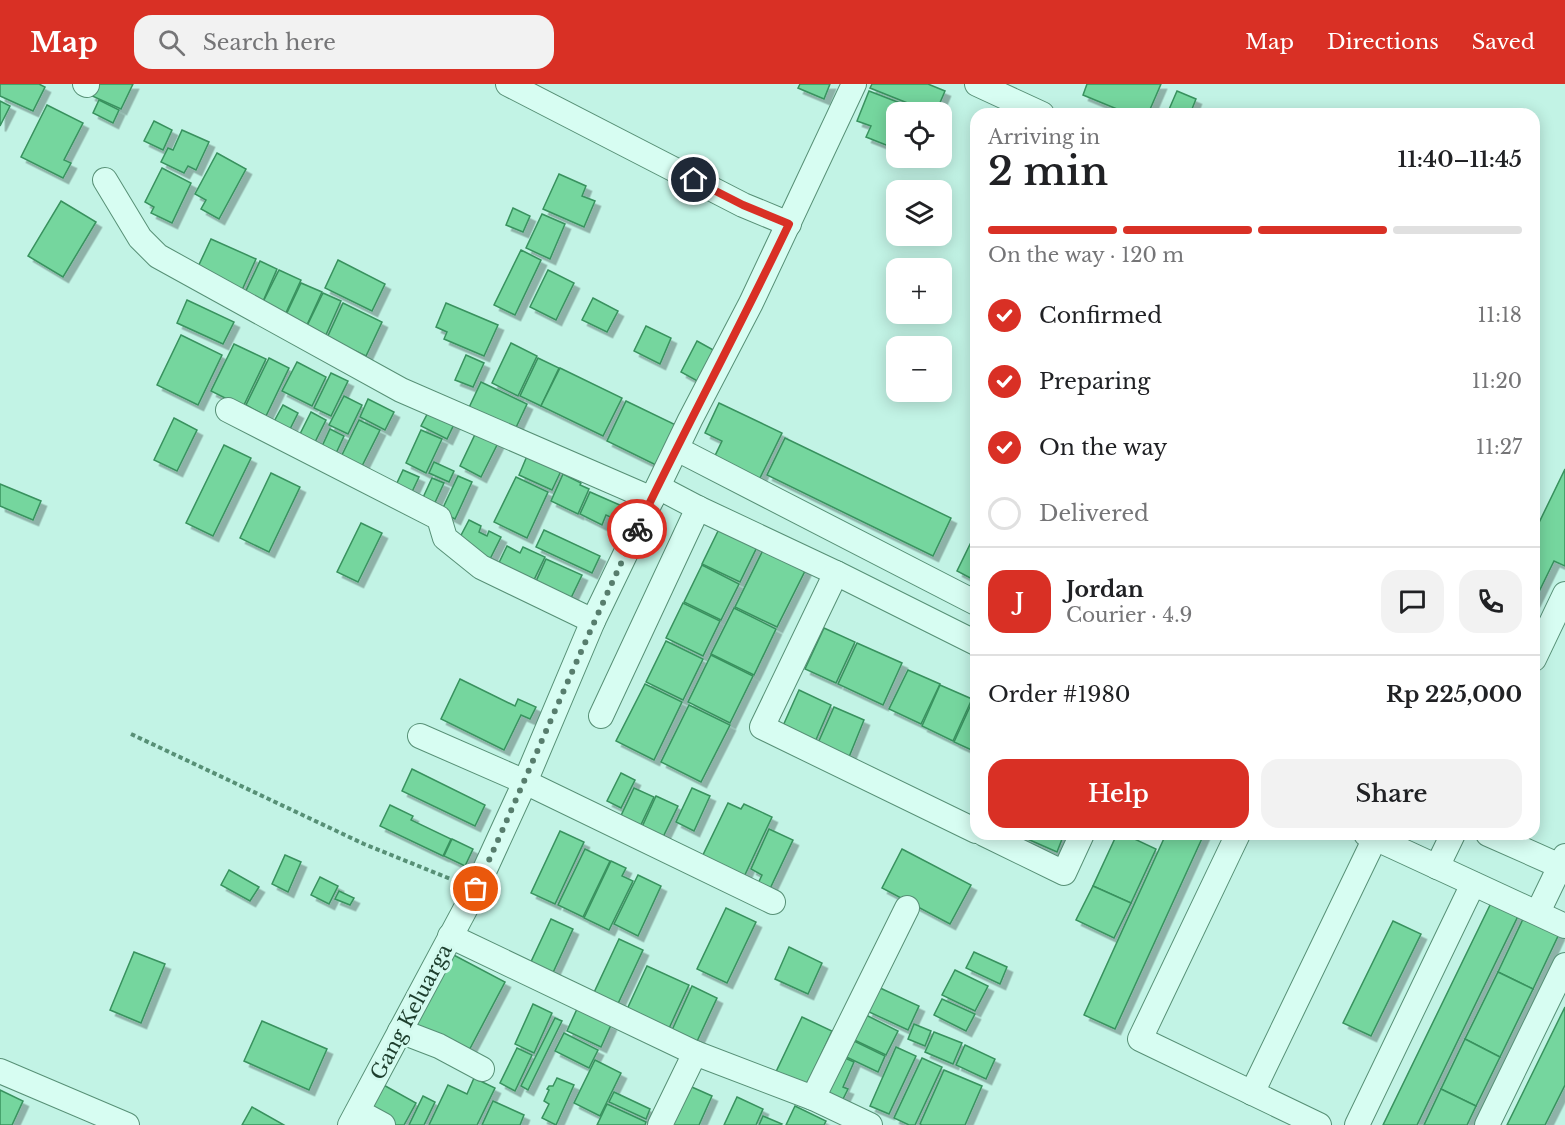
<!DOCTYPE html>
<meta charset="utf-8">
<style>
body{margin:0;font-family:"Libre Baskerville",serif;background:#f2f2f2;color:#202124;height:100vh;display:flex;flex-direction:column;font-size:22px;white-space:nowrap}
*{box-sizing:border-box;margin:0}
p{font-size:20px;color:#757577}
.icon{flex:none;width:33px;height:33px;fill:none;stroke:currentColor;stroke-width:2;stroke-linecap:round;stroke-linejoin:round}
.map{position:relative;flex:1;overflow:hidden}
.details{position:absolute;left:970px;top:24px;width:570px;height:732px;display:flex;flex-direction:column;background:#fff;border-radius:18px;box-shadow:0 3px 15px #0003}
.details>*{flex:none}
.tools{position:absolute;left:886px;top:18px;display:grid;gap:12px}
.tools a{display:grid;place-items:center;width:66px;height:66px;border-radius:12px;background:#fff;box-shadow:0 3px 15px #0003;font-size:30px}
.pin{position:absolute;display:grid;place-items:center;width:51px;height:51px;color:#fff;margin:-26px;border:3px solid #fff;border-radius:50%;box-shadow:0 2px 6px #0007}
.courier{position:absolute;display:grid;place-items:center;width:60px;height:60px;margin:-30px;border:4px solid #d93025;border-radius:50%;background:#fff;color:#222;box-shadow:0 2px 8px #0007}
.head em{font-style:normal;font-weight:600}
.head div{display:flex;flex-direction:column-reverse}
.head{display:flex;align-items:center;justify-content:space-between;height:102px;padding:0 18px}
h1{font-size:39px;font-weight:600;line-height:45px}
.bar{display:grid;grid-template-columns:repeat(4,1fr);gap:9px 6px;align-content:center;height:72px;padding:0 18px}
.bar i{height:8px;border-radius:4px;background:#e0e0e0}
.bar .on{background:#d93025}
.bar p{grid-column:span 4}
.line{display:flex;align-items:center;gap:15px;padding:0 18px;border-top:2px solid #e0e0e0}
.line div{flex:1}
.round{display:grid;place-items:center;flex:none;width:63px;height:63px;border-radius:18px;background:#f2f2f2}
ol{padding:0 18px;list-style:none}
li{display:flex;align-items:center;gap:18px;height:66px}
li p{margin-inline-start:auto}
li .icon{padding:6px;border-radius:50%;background:#d93025;color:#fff;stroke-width:4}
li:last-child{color:#757577}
li i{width:33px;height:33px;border:3px solid #e0e0e0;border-radius:50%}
.button{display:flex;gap:12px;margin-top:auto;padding:12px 18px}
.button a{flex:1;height:69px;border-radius:18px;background:#d93025;color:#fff;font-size:24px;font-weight:600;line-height:69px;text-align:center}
.button a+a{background:#f2f2f2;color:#202124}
header{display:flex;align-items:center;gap:36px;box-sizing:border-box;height:84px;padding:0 30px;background:#d93025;color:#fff}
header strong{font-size:28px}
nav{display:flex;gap:33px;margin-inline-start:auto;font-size:21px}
.search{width:420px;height:54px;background:#f2f2f2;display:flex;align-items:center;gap:15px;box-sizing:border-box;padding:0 21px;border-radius:18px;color:#757577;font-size:22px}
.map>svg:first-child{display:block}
.building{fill:#74d69e;stroke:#39925e;stroke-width:1.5;filter:url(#shadow)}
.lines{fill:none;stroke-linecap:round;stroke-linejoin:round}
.minor-casing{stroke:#579076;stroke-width:26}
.path{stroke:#579076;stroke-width:4;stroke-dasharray:4.5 3;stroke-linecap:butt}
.minor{stroke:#d7fdf2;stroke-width:24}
.done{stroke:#577d6d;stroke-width:6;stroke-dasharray:0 10.8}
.route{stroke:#d93025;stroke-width:8}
.labels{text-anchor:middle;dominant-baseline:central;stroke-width:6;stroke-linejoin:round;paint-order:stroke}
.street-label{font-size:20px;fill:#1d3e2d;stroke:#d3faef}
</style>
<header>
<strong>Map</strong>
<div class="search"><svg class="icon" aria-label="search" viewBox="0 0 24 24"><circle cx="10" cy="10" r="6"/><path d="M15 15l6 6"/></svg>Search here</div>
<nav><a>Map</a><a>Directions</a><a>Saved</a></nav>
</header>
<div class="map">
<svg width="1565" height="1041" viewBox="0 0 1565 1041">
<defs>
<filter id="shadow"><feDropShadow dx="5.5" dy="5.5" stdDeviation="0" flood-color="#0004"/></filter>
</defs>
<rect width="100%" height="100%" fill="#c2f3e5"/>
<g class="building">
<polygon points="0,0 39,0 45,3 33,27 0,12"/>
<polygon points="95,0 133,0 121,25 90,11"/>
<polygon points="800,0 830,0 824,15 798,4"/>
<polygon points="872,0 928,0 945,7 936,28 930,28 870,4"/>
<polygon points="1087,0 1161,0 1148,30 1129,30 1083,11"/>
<polygon points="869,7 913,24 911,28 897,28 896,65 866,53 871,42 857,37"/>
<polygon points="1177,7 1196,15 1190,30 1167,30"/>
<polygon points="99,16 119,26 113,39 93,29"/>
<polygon points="0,17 10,22 0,42"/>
<polygon points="47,21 83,39 64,76 71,79 63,94 21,73"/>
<polygon points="154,37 172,46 163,66 144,57"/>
<polygon points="182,46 209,58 196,86 188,82 184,89 161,78 168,64 173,66"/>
<polygon points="217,69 246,85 219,135 201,125 206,116 195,110"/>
<polygon points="162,84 191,99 172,139 151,129 154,123 145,118"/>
<polygon points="559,90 586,102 582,112 595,117 584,143 543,125"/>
<polygon points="61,117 96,138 63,193 28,172"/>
<polygon points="513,124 530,132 523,148 506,141"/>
<polygon points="542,130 565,140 550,175 526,164"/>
<polygon points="211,155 256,175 242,206 197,185"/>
<polygon points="521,166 541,176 515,231 494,221"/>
<polygon points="338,176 385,200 372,227 325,204"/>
<polygon points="260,177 277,185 261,222 243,213"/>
<polygon points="279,186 301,196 284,233 261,222"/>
<polygon points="548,186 574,199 556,236 530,223"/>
<polygon points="301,199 322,208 306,243 285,233"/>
<polygon points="323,209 341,217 325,253 306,244"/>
<polygon points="593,214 618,227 607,248 582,236"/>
<polygon points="187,216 234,238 223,260 177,239"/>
<polygon points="343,219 382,238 366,272 327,254"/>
<polygon points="446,219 498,241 484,272 444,255 447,248 436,243"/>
<polygon points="646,242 671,254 660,280 634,267"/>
<polygon points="181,251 222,271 198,321 157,301"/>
<polygon points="697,257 717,268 701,299 681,288"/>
<polygon points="511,259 537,272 518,312 492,299"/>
<polygon points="234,260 266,275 243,323 211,307"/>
<polygon points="466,271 484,279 473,303 455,296"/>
<polygon points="269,274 289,284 266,332 246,321"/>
<polygon points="538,274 559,284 541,322 520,312"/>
<polygon points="297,278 326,293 312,322 282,307"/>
<polygon points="560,284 622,314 603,352 541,322"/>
<polygon points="331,289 348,297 331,332 314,324"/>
<polygon points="481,298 527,320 512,352 466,330"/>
<polygon points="344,312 362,321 348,350 329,341"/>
<polygon points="368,315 394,328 385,346 360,333"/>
<polygon points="626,317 680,343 660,383 607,357"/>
<polygon points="719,319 782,349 757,400 712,378 722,357 705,349"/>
<polygon points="283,321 298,329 287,351 271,343"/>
<polygon points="432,321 457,334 447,355 421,342"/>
<polygon points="311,328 326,336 311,366 296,358"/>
<polygon points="174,334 197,346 177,387 154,376"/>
<polygon points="359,336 380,346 361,384 340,375"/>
<polygon points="479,342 501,353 481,393 460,382"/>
<polygon points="330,345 344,352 332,378 318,371"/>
<polygon points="421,346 442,355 426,389 406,379"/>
<polygon points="785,354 951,434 933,472 767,391"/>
<polygon points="224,361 251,374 213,452 186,439"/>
<polygon points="527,372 561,387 552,406 519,391"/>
<polygon points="434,378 454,387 449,398 429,389"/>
<polygon points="1565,385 1565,482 1554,477 1534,518 1534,449"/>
<polygon points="403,386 419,393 410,412 396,401"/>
<polygon points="271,389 300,403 269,468 240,454"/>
<polygon points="563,390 581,399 580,401 589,405 578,430 551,417"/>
<polygon points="458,392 472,398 455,435 441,428"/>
<polygon points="516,393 548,408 527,454 494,438"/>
<polygon points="432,394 444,399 432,425 420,420"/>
<polygon points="0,400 41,417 33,436 0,422"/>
<polygon points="590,408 631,426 628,433 633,435 630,442 606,431 602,441 580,430"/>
<polygon points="469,436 481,442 479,448 487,452 489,447 501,453 490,475 457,459"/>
<polygon points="361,439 382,449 358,498 337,488"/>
<polygon points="720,443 758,461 740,498 702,480"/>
<polygon points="544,446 600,472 592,489 536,463"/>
<polygon points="976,448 976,497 957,487"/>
<polygon points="507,462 520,469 523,463 545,473 531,502 496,485"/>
<polygon points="764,464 806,485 777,543 735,523"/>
<polygon points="546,475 582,491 569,518 534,502"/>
<polygon points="702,481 739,500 721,536 684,518"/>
<polygon points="683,519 720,537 703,572 666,554"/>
<polygon points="734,524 776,545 754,591 711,570"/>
<polygon points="824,544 855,558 836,599 805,585"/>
<polygon points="666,557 703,575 683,616 646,598"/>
<polygon points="857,559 902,579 883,621 838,600"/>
<polygon points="711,571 753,592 730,639 688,618"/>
<polygon points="908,586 940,600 921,640 889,625"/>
<polygon points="460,595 515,622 518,615 536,623 530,635 521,631 504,666 441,635"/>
<polygon points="645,600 682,618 654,676 616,657"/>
<polygon points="940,601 972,615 953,657 922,642"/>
<polygon points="799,606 831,621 815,658 782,644"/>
<polygon points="973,616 976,618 976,668 954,658"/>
<polygon points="689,621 730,641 701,698 661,678"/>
<polygon points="834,623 864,636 849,673 818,659"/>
<polygon points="412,685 485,721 475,742 402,707"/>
<polygon points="621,689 635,696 621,724 607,717"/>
<polygon points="634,704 654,713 638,747 618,738"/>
<polygon points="692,704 710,712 694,747 676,738"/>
<polygon points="656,712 678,722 663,753 642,743"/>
<polygon points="728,719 741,725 744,720 772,733 743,795 701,775"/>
<polygon points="390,721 413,732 411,736 451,755 443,772 380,742"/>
<polygon points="769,745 793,756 767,811 755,806 762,791 751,785"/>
<polygon points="560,747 584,758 555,820 531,809"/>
<polygon points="1016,750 1064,750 1057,768"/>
<polygon points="1117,750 1124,750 1156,765 1131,819 1093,802"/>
<polygon points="1166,750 1204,750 1115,945 1084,931"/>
<polygon points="452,755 473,765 465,782 444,772"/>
<polygon points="585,765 610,777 583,833 558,821"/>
<polygon points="902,765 971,801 950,840 882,804"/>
<polygon points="285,771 301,778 288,808 272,800"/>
<polygon points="611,777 626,784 622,792 633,797 609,846 584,834"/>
<polygon points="229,786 259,803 250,817 221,801"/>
<polygon points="638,791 661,802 638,852 614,840"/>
<polygon points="320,793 338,802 329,820 311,811"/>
<polygon points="1093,802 1131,819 1114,854 1076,836"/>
<polygon points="339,807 354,814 350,821 335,815"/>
<polygon points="1492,817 1519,830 1417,1041 1383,1041"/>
<polygon points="726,824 756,838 727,899 697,885"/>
<polygon points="1524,833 1559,850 1533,905 1498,888"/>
<polygon points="551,835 573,845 551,893 529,882"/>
<polygon points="1393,837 1421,850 1371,952 1343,939"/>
<polygon points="619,855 643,866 615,926 591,915"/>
<polygon points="789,863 822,879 808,910 775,895"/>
<polygon points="134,868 165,880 141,939 110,926"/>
<polygon points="448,868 505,898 465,974 409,944"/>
<polygon points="974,868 1007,883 1000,900 966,884"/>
<polygon points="647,882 689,901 665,953 623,934"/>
<polygon points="955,886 988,902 975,927 942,911"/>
<polygon points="1498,888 1533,905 1500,973 1465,955"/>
<polygon points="692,902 717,914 693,966 668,955"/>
<polygon points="878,903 919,922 908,946 867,927"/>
<polygon points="942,915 975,930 966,947 934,931"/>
<polygon points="533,920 552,929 534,969 515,960"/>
<polygon points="1565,923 1565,1001 1545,1041 1507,1041"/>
<polygon points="577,925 611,941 601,963 567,947"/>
<polygon points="860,928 898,947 886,971 848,953"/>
<polygon points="802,933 832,947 804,1007 774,992"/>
<polygon points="555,934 562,937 528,1006 521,1002"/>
<polygon points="262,937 327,965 309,1006 244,977"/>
<polygon points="914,940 931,947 925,962 908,955"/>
<polygon points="934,948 962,959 953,980 925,968"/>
<polygon points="564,949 598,966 589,984 555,967"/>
<polygon points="848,954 885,972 878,988 840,970"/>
<polygon points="1465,955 1500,973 1476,1022 1441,1005"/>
<polygon points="965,961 995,975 986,995 956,981"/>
<polygon points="896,963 916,972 889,1030 870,1022"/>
<polygon points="517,964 532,971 515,1007 500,999"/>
<polygon points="845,974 854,978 843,1003 848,1005 839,1023 820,1014"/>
<polygon points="922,974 942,983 915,1041 909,1041 894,1034"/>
<polygon points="595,976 621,989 600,1032 574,1019"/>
<polygon points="944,986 982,1002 965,1041 922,1041 920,1040"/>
<polygon points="474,994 495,1004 477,1041 429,1041 448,1001 467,1010"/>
<polygon points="557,994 574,1001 556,1041 542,1034 549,1020 544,1017 549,1006 547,1005 549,1002 553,1002"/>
<polygon points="380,999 416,1019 404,1041 389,1041 365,1027"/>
<polygon points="685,1000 712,1012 699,1041 667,1041"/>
<polygon points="1441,1005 1476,1022 1467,1041 1424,1041"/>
<polygon points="0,1006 23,1017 12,1041 0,1041"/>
<polygon points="614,1008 650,1025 646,1035 609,1018"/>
<polygon points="423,1012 435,1018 424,1041 409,1041"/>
<polygon points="737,1013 763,1025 756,1041 724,1041"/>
<polygon points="493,1017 524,1031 520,1041 482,1041"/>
<polygon points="607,1020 646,1038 645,1041 597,1041"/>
<polygon points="795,1022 826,1037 824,1041 786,1041"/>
<polygon points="252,1023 284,1041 242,1041"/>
<polygon points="763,1032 782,1040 781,1041 759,1041"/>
</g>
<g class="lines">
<g class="minor-casing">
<g id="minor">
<polyline points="85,0 87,1"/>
<polyline points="508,0 743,121 789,140"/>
<polyline points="977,0 1042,30"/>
<polyline points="105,96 140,154 158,172 401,306 652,415"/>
<polyline points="228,326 439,434 445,454 481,483 593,537"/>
<polyline points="677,365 976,519"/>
<polyline points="658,403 698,424 836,489 976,559"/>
<polyline points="836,489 762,643 976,747"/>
<polyline points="1534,575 1565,510"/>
<polyline points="601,632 698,424"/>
<polyline points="420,652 525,698 773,818"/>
<polyline points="984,750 1064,789 1082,750"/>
<polyline points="1238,750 1140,955 1319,1041"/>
<polyline points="1366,750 1565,842"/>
<polyline points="1488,750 1560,782"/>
<polyline points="1437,783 1453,750"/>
<polyline points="1538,828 1565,772"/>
<polyline points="450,852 695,969 813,1014 870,1041"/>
<polyline points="400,947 439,962 482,985"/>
<polyline points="0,987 127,1041"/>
<polyline points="1252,1009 1377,750"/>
<polyline points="813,1014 907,824"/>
<polyline points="359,1028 383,1041"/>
<polyline points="350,1041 476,805 525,698 593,537 690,336 751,219 854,0"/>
<polyline points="660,1041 695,969"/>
<polyline points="1357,1041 1473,800"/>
<polyline points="1487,1041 1565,881"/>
</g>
</g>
<polyline class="path" points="131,650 364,760 453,796"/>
<use href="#minor" class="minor"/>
</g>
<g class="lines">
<path class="done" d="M476,805C530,686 581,564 637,445"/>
<path class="route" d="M637,445C686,343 740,243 789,140L743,121L694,96"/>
</g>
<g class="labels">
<g class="street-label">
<text transform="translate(411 928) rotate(-62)">Gang Keluarga</text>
</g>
</g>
</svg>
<div class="tools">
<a><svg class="icon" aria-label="locate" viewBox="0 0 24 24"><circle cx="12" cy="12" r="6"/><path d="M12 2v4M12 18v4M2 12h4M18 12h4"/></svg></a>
<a><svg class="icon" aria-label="layers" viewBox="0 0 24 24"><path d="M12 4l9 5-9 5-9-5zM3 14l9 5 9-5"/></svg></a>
<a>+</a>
<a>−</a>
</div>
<div class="pin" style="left:476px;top:805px;background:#ea580c"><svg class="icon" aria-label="bag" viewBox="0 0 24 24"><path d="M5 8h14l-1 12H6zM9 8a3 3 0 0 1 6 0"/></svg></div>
<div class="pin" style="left:694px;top:96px;background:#1f2937"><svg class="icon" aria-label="home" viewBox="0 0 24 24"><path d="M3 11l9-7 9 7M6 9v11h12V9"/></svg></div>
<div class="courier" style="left:637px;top:445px"><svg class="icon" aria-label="bike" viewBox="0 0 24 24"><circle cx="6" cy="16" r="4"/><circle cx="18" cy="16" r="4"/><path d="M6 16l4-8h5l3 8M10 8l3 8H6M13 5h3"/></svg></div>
<section class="details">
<div class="head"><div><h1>2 min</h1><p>Arriving in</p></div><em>11:40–11:45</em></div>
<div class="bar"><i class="on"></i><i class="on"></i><i class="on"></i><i></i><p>On the way · 120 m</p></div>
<ol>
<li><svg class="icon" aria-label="check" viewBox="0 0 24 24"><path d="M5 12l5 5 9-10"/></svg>Confirmed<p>11:18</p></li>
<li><svg class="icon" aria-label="check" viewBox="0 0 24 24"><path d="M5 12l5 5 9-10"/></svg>Preparing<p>11:20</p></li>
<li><svg class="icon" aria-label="check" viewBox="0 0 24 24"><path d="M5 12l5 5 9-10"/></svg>On the way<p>11:27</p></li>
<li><i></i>Delivered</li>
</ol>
<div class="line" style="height:108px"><b class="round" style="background:#d93025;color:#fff">J</b><div><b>Jordan</b><p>Courier · 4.9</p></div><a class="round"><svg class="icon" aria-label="chat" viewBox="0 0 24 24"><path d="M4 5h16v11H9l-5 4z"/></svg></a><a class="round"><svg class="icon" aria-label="phone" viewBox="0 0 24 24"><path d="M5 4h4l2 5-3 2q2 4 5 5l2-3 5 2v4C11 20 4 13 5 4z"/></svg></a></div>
<div class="line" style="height:78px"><div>Order #1980</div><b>Rp 225,000</b></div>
<div class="button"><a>Help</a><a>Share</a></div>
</section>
</div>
